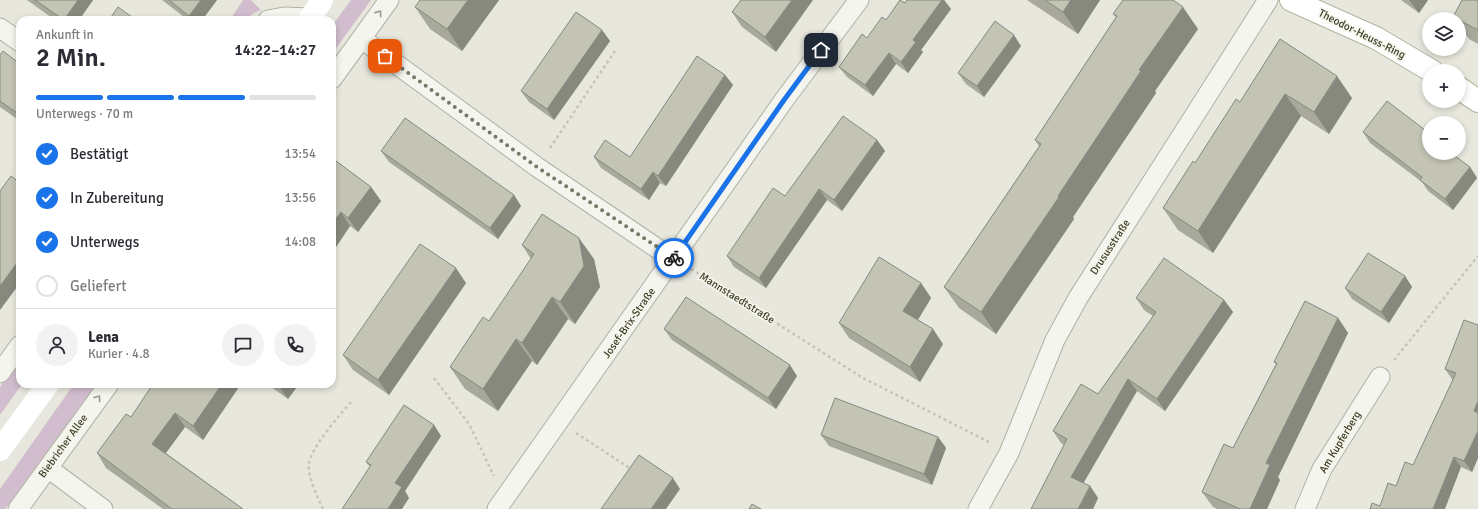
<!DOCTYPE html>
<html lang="de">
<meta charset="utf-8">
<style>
body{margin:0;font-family:Signika,sans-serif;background:#f2f2f3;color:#2b2b33;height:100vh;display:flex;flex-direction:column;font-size:15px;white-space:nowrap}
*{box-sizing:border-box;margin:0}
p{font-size:13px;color:#7c7c81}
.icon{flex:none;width:22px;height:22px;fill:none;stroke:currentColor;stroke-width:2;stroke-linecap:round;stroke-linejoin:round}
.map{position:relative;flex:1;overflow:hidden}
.drawer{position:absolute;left:16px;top:16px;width:320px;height:372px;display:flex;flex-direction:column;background:#fff;border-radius:12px;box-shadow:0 2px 6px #0003}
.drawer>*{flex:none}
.fabs{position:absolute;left:1422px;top:12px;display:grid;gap:8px}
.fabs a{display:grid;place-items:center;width:44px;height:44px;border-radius:50%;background:#fff;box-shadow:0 2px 6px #0003;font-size:20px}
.pin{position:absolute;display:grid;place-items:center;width:34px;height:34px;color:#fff;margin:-17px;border-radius:8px;box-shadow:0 2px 6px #0006}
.courier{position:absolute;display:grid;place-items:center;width:40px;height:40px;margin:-20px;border:3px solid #1a73e8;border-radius:50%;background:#fff;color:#222;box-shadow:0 1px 5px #0007}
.overview em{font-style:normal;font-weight:600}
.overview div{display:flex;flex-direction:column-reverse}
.overview{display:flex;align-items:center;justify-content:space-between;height:68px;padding:0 20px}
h1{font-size:26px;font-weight:600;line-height:30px}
.bar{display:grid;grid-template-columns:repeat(4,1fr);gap:6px 4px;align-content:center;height:48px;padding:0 20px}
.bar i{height:5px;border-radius:3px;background:#e1e1e2}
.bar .on{background:#1a73e8}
.bar p{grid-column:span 4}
.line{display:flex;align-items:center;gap:10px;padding:0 20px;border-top:1px solid #e1e1e2}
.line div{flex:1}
.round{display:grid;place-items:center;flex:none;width:42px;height:42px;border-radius:21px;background:#f2f2f3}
ol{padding:0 20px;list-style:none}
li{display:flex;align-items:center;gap:12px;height:44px}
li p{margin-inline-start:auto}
li .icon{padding:4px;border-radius:50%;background:#1a73e8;color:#fff;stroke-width:4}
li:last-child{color:#7c7c81}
li i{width:22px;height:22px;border:2px solid #e1e1e2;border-radius:50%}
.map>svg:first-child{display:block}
.green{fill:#d1bdce}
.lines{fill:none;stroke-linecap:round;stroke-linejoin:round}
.street-casing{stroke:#b1b1a2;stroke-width:21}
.primary-casing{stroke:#b3b39c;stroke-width:24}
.path{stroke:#c5c5bb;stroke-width:2.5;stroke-dasharray:3 3;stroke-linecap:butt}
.street{stroke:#f5f5ef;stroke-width:19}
.secondary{stroke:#fff;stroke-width:22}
.primary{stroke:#fff;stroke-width:22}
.wall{fill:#a8a99b}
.shaded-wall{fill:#88897e}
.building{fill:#c3c4b4;stroke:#88897e}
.oneway{stroke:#999a8a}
.done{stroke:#787966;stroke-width:4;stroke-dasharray:0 7.2}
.route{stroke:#1a73e8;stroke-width:5}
.labels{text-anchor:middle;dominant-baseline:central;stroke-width:3.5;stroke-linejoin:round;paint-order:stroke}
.street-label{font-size:11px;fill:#3d3e26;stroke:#f5f5ec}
</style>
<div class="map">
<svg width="1478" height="509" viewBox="0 0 1478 509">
<rect width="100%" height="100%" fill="#e7e7dd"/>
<g class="green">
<polygon points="243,0 251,0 261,10 252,14 247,20 230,20"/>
<polygon points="351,0 371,0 332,54 332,26"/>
<polygon points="20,359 20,384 22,384 0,415 0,387"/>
<polygon points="74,384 96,384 5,509 0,509 0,489"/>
</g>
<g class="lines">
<g class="street-casing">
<g id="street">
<polyline points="268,20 284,17 310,18"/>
<polyline points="0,28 20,42"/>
<polyline points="362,39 537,167 673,259"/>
<polyline points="332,79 389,0"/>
<polyline points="0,373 20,345"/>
<polyline points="48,468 103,509"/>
<polyline points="18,509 109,384"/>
<polyline points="497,509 784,100 859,0"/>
<polyline points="978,509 1009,453 1055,340 1078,298 1268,0"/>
<polyline points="1305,509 1322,469 1380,377"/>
</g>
</g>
<g class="primary-casing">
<g id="primary">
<polyline points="1291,0 1376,38 1432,71"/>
<polyline points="1459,88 1478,101"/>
</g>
</g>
<g class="path">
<polyline points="550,148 615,51"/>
<polyline points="691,269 863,378 989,442"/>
<polyline points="1394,360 1478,256"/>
<polyline points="434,378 469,424 494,476"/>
<polyline points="576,433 631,469"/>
<path d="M323,509C318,498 307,476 309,464C311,447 339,416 351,402"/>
</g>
<use href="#street" class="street"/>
<g class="secondary">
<polyline points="309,20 322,0"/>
<polyline points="0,450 48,384"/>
</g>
<use href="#primary" class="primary"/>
</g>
<g class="wall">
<polygon points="27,0 93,0 79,20 55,20"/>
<polygon points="162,0 217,0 202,20 188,20"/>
<polygon points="499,0 462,51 430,29 415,7"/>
<polygon points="741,0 776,52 742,27 732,12"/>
<polygon points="907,0 944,0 951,9 921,50 923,52 908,73 896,64 873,96 847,77 839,67 867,38 905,3"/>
<polygon points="1027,0 1100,0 1078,34"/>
<polygon points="1401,0 1428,0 1419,13"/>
<polygon points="1478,0 1478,44 1469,39 1459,25 1459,19 1455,19 1453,17"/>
<polygon points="1113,14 1198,29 1155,91 1156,93 1073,217 1074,219 996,334 959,308 944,287 1039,146 1035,140 1116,17"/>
<polygon points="602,30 610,41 554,120 529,102 521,91"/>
<polygon points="1280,39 1352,98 1329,134 1301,116 1213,253 1178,230 1163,208 1240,102"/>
<polygon points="1021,46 984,97 966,84 958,73"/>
<polygon points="0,55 20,64 20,121 0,107"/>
<polygon points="725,75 733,85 666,186 660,183 649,200 601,168 594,157 630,157"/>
<polygon points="1363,132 1429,153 1470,167 1477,178 1453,210 1428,191 1422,182 1370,143"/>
<polygon points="877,140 885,151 842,211 827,200 766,288 734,267 727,256 785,196"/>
<polygon points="381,151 514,195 521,206 498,239 389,162"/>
<polygon points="332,158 371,187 381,201 358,232 350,226 332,253"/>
<polygon points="522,245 594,259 600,287 575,324 568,319 537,365 532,361 498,411 465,389 450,367 489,321 531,259"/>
<polygon points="1405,276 1412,287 1389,323 1352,299 1345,288"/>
<polygon points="466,283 389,395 353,370 343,355"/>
<polygon points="921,283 931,298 918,320 943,344 920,382 849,338 839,323"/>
<polygon points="1136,298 1224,300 1233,312 1165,411 1137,391 1083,483 1090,486 1098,498 1093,509 1064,445 1061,443 1053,431 1098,394 1153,316 1144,310"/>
<polygon points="1338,318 1348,333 1278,477 1280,480 1267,509 1217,509 1213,507 1202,492 1233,448 1276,364 1274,362"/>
<polygon points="1478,325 1478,458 1472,472 1461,467 1380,506 1413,465 1453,380 1452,379 1445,369"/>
<polygon points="664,329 797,376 776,409 672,340"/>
<polygon points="241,384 203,440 185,427 166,453 243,509 163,509 106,468 97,453 131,417"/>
<polygon points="267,384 299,384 288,399"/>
<polygon points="434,425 441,436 405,491 409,498 370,467 366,462"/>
<polygon points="821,435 938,437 946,448 932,485 829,446"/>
</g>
<g class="shaded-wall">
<polygon points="78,0 93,0 79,20 64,20"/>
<polygon points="201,0 217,0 202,20 192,20 189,16"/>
<polygon points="468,0 499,0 462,51 447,29"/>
<polygon points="792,0 813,0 776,52 765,37"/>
<polygon points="942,0 944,0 951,9 921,50 923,52 908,73 901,62 913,40"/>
<polygon points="1071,0 1100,0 1078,34 1063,12"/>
<polygon points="1409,0 1428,0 1419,13"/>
<polygon points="1183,7 1198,29 1155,91 1156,93 1073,217 1074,219 996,334 981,312 1058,196 1139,70"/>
<polygon points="602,30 610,41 554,120 547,109"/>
<polygon points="1014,35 1021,46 984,97 977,86"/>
<polygon points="889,53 896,64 873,96 865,85"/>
<polygon points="725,75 733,85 666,186 658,176"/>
<polygon points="1337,76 1352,98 1329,134 1314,112"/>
<polygon points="1285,94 1301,116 1213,253 1198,231"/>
<polygon points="877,140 885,151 842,211 834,200"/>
<polygon points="1470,167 1477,178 1453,210 1445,199"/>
<polygon points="653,172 660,183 649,200 641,189"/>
<polygon points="371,187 381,201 358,232 348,218"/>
<polygon points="819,189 827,200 766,288 759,278"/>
<polygon points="514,195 521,206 498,239 490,228"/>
<polygon points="341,212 350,226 332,253 332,224"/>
<polygon points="579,238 594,259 600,287 575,324 560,302"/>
<polygon points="20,259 20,283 0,310 0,286"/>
<polygon points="456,268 466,283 389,395 378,380"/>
<polygon points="1405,276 1412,287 1389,323 1381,312"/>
<polygon points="921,283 931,298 914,326 903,311"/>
<polygon points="552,297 568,319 537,365 522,343"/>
<polygon points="1224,300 1233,312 1165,411 1157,399"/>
<polygon points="1338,318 1348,333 1278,477 1280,480 1267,509 1250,509 1266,463"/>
<polygon points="933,329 943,344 920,382 910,367"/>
<polygon points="516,339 532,361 498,411 483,389"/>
<polygon points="790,365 797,376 776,409 768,398"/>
<polygon points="1128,379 1137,391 1080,489 1071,477"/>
<polygon points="222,384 241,384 203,440 193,426"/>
<polygon points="279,384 299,384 288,399 278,385"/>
<polygon points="1478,401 1478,417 1474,411"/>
<polygon points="175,413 185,427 162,458 152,444"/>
<polygon points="434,425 441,436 405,491 409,498 402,509 388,509 395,483"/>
<polygon points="1478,431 1478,458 1472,472 1464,461"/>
<polygon points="938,437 946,448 932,485 924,474"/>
<polygon points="1454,457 1461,467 1445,509 1433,509"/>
<polygon points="673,478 680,489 666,509 651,509"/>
<polygon points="1090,486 1098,498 1093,509 1078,509"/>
</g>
<g class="building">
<polygon points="35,0 78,0 64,20"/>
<polygon points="169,0 201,0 189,16"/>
<polygon points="420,0 468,0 447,29 415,7"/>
<polygon points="741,0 792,0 765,37 732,12"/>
<polygon points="900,0 905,3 907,0 942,0 913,40 916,42 901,62 889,53 865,85 839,67 862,34 867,38 882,17 886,20"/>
<polygon points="1045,0 1071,0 1063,12"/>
<polygon points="1123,0 1173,0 1183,7 1139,70 1141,71 1058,196 1059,197 981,312 944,287 1041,144 1035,140 1117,16 1113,14"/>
<polygon points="1462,0 1478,0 1478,30 1459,20 1459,19 1457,19 1453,17"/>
<polygon points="118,7 136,20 109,20"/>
<polygon points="576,12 602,30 547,109 521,91"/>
<polygon points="995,21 1014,35 977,86 958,73"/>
<polygon points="1280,39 1337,76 1314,112 1285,94 1198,231 1163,208 1193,161 1195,163 1236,99 1240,102"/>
<polygon points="3,51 20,64 20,115 0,101 0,55"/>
<polygon points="697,56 725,75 658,176 653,172 641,189 594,157 605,140 630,157"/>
<polygon points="1387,101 1429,133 1429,153 1451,153 1470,167 1445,199 1420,180 1422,177 1363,132"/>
<polygon points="843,116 877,140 834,200 819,189 759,278 727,256 773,188 785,196"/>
<polygon points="405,118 514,195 490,228 381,151"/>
<polygon points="332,158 371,187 348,218 341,212 332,224"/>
<polygon points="11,176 20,183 20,259 0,286 0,191"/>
<polygon points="542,214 579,238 584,266 560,302 552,297 522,343 516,339 483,389 450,367 483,317 489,321 534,254 522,245"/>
<polygon points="420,244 456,268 378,380 343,355"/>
<polygon points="1368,253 1405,276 1381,312 1345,288"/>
<polygon points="879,257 921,283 903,311 933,329 910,367 839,323"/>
<polygon points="1164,258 1224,300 1157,399 1128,379 1071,477 1090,486 1078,509 1031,509 1067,439 1053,431 1081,384 1098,394 1156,312 1136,298"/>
<polygon points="686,297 790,365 768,398 664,329"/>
<polygon points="1305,301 1338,318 1266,463 1270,465 1250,509 1240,509 1202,492 1224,444 1233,448 1277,363 1274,362"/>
<polygon points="1464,320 1478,325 1478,401 1474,411 1478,413 1478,431 1464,461 1454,457 1433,509 1370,509 1372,503 1380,506 1388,483 1396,486 1405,462 1413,465 1456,373 1445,369"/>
<polygon points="153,384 222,384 193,426 175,413 152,444 243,509 172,509 97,453 126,414 131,417"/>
<polygon points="835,398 938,437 924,474 821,435"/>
<polygon points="404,405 434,425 395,483 402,487 388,509 342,509 371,465 366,462"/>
<polygon points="639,455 673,478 651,509 601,509"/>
<polygon points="752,504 761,509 749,509"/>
</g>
<defs><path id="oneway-chevron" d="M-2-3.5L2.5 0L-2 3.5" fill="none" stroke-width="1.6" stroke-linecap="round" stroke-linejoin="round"/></defs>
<g class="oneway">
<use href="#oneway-chevron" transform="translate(379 13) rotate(-55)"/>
<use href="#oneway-chevron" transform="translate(98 398) rotate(-54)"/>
</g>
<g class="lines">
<polyline class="done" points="385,56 537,167 674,258"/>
<polyline class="route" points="674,258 784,100 821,50"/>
</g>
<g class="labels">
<g class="street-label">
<text transform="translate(1362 34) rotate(27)">Theodor-Heuss-Ring</text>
<text transform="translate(1110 247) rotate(-57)">Drususstraße</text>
<text transform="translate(737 298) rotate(32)">Mannstaedtstraße</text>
<text transform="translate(629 323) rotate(-55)">Josef-Brix-Straße</text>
<text transform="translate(1340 442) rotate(-59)">Am Kupferberg</text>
<text transform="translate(63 446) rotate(-54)">Biebricher Allee</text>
</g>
</g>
</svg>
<div class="fabs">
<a><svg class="icon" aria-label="layers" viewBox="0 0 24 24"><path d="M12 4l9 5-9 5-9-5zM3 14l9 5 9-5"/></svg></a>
<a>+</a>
<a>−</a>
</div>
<div class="pin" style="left:385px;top:56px;background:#ea580c"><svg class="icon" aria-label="bag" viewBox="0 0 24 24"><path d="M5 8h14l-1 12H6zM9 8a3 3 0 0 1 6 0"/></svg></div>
<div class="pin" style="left:821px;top:50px;background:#1f2937"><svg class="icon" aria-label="home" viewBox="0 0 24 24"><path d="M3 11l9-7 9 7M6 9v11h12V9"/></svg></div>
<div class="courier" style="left:674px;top:258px"><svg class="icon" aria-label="bike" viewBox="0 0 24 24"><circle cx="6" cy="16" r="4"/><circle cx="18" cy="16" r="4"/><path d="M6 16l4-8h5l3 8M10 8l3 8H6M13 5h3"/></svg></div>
<section class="drawer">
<div class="overview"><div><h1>2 Min.</h1><p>Ankunft in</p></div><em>14:22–14:27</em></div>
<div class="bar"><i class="on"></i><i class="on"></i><i class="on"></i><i></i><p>Unterwegs · 70 m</p></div>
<ol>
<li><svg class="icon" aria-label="check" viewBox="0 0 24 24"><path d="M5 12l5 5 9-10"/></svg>Bestätigt<p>13:54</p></li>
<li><svg class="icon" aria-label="check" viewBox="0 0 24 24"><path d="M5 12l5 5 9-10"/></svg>In Zubereitung<p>13:56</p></li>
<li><svg class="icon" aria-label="check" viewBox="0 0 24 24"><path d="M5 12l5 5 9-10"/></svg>Unterwegs<p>14:08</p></li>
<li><i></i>Geliefert</li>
</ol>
<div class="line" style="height:72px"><a class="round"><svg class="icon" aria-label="person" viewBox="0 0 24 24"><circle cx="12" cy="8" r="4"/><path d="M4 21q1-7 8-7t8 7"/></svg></a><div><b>Lena</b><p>Kurier · 4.8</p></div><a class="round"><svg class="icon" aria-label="chat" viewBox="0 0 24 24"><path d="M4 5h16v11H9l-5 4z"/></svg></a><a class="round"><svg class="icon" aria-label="phone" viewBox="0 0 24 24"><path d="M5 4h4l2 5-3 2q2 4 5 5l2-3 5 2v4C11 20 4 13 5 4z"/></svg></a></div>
</section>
</div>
